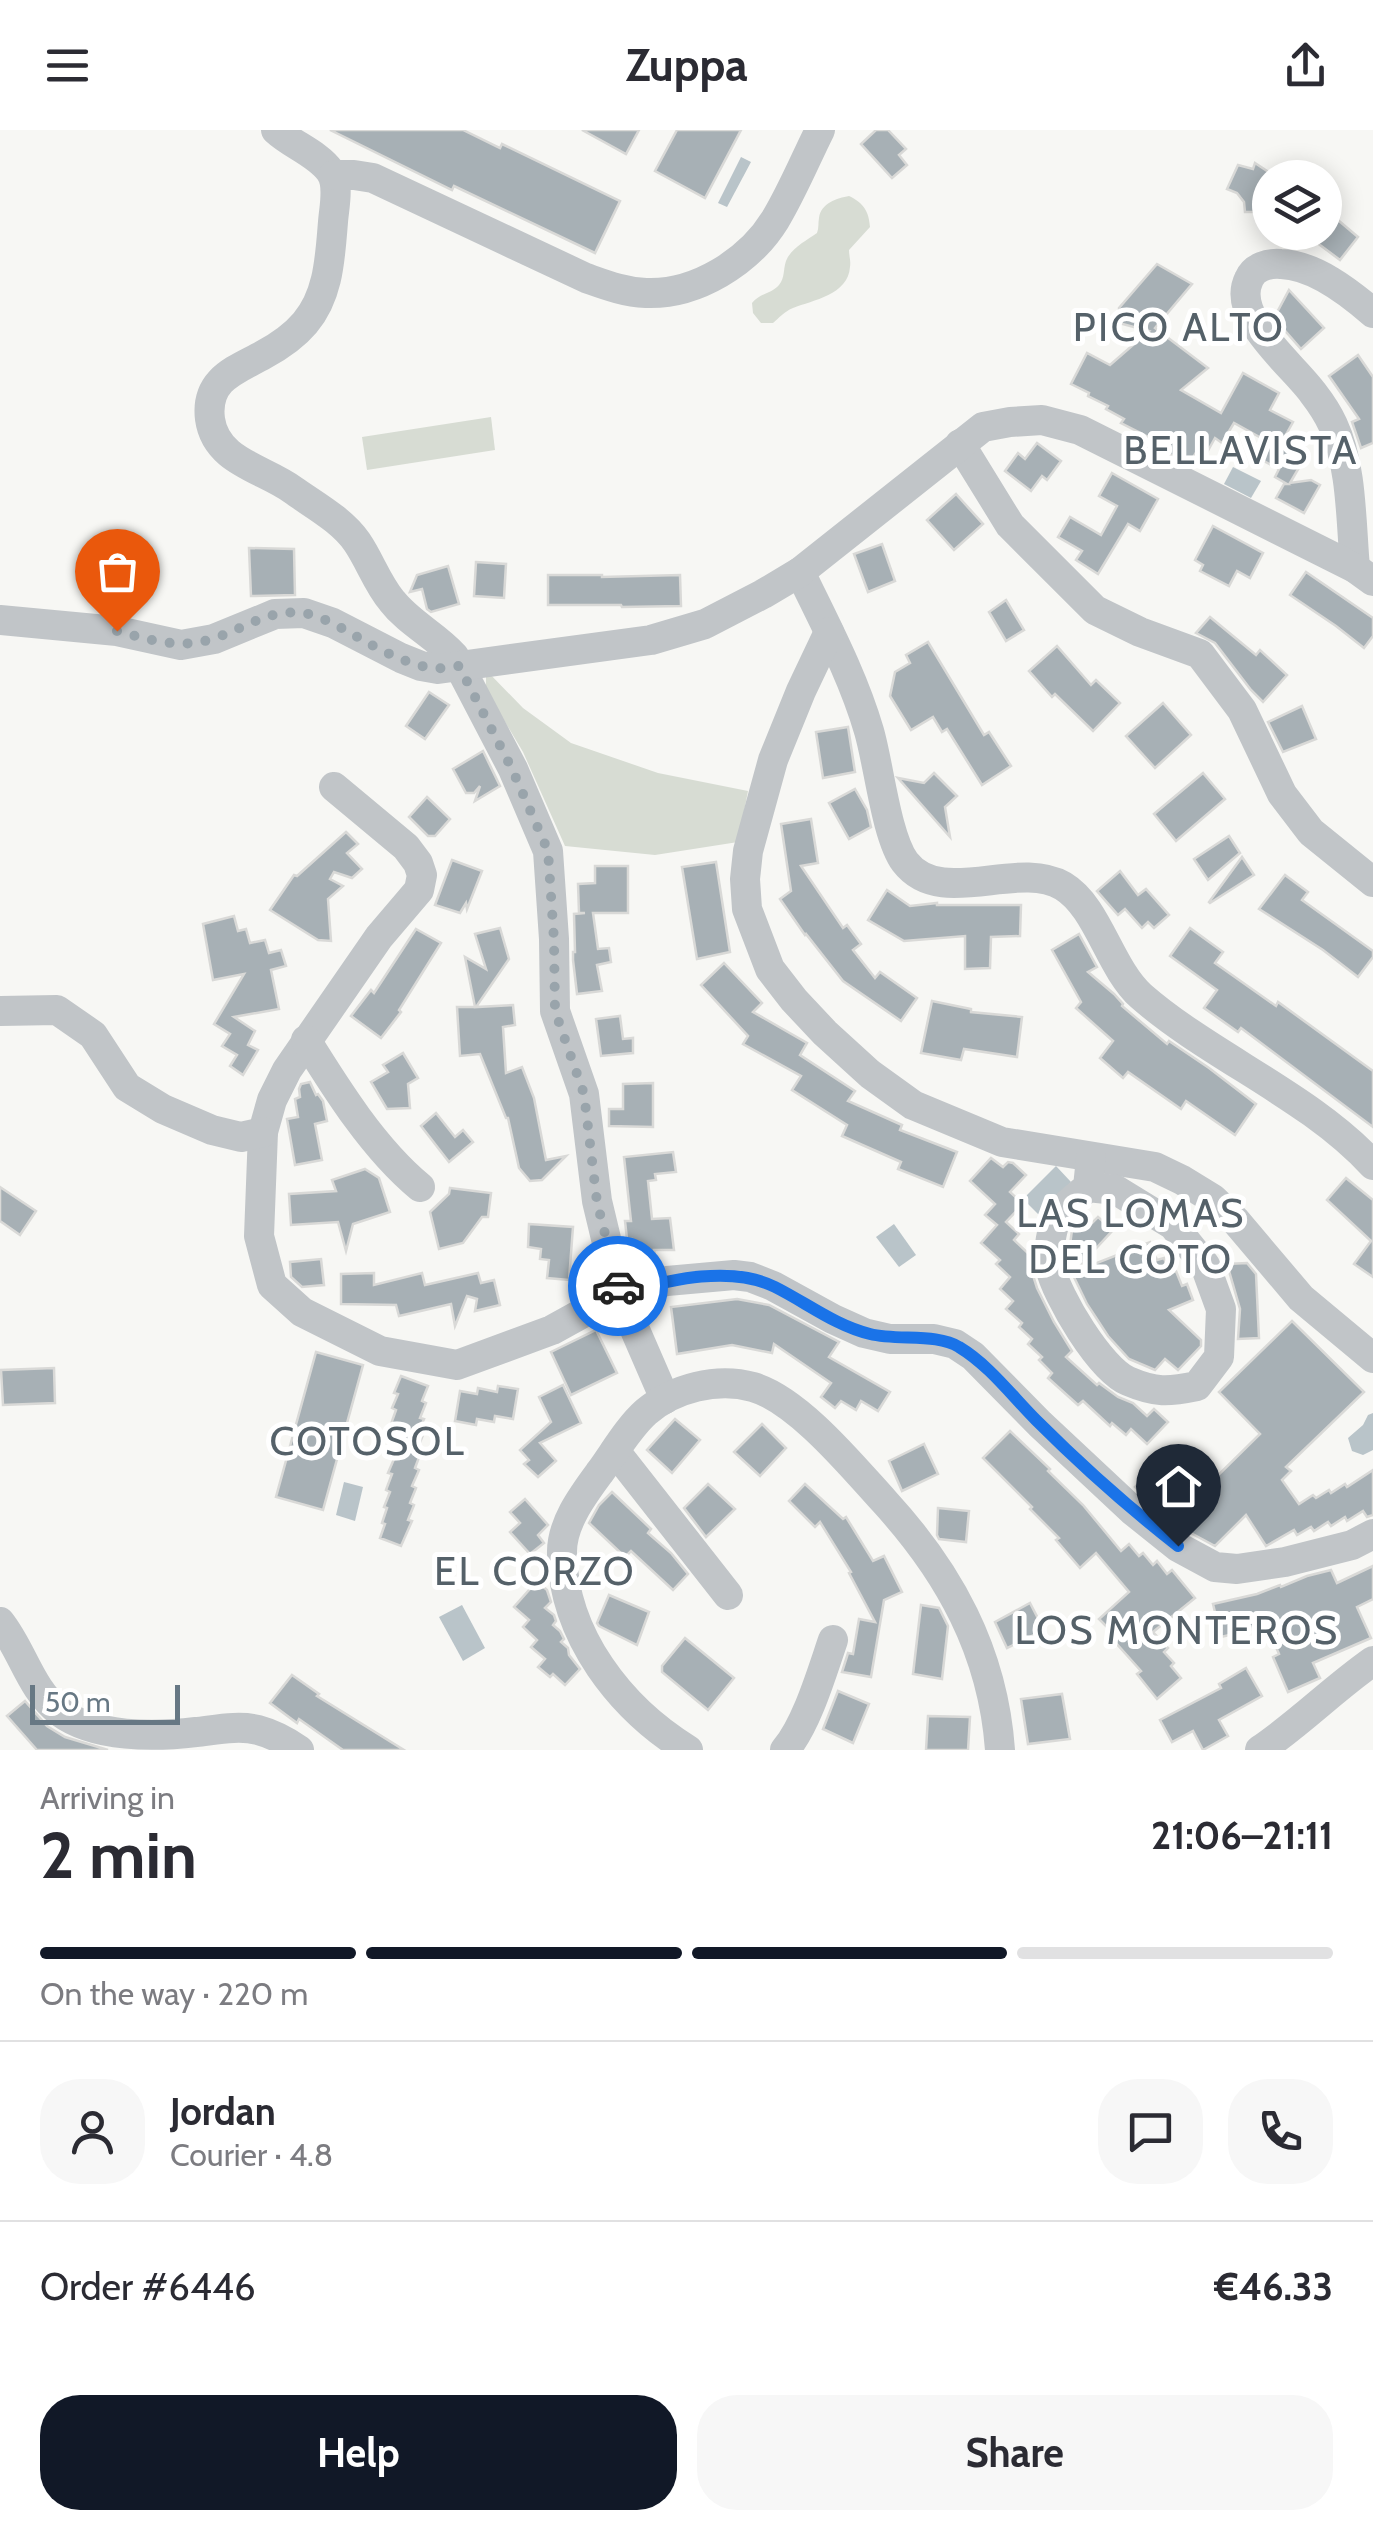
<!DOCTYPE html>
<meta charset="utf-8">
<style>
body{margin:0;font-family:Cabin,sans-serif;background:#f7f7f7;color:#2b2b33;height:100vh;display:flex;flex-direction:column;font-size:38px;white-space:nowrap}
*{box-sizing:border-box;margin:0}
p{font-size:32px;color:#7c7c81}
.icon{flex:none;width:55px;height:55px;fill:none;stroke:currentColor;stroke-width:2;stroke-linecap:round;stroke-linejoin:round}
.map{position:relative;height:1620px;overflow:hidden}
.details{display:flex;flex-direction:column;background:#fff;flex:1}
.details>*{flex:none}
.fabs{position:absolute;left:1252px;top:30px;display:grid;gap:20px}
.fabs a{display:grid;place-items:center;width:90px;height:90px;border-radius:50%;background:#fff;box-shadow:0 5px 25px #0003;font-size:50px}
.scale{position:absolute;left:30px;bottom:25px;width:150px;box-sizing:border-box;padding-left:10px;border:5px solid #677884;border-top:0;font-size:28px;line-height:35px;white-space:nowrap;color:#677884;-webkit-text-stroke:8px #fff;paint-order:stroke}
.pin{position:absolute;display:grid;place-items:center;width:85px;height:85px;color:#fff;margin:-102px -42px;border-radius:50% 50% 50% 0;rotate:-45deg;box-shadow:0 0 10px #0007}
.pin .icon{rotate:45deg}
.courier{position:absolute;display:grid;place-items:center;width:100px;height:100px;margin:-50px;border:8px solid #1a73e8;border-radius:50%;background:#fff;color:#222;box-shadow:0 2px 12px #0007}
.headline em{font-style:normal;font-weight:800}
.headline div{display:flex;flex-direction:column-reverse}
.headline{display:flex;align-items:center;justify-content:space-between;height:170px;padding:0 40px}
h1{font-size:65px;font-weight:800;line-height:75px}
.bar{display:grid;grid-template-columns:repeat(4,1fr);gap:15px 10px;align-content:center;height:120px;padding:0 40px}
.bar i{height:12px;border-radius:8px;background:#e1e1e2}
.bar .selected{background:#111827}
.bar p{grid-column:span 4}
.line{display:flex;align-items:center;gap:25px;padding:0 40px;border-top:2px solid #e1e1e2}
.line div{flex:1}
.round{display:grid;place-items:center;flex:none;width:105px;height:105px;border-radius:40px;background:#f7f7f7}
.primary-button{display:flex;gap:20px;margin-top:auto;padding:20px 40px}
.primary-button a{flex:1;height:115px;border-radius:40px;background:#111827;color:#fff;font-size:40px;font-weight:800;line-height:115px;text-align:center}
.primary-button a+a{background:#f7f7f7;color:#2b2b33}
header{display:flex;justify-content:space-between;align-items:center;height:130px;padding:0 40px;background:#fff;font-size:45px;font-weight:800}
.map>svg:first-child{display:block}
.green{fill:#d7dcd3}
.water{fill:#b9c4c9}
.building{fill:#a7b0b5;stroke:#d9d9d7;stroke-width:2.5}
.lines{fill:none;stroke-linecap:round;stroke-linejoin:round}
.minor{stroke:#c1c5c8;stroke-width:30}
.done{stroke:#99a4ab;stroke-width:10;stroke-dasharray:0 18}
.route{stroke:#1a73e8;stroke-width:12}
.labels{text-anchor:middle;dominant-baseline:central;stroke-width:10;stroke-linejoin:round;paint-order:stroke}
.neighbourhood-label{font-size:40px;letter-spacing:2.5px;fill:#556169;stroke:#fff}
</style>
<header><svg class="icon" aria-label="menu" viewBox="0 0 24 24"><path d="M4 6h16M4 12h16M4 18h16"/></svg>Zuppa<svg class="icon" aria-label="share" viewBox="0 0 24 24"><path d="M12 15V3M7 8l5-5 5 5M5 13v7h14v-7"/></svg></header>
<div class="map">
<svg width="1373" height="1620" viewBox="0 0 1373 1620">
<rect width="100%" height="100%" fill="#f7f7f4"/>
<g class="green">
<path d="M849,66C864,73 869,82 870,97L849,120C849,126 851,131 850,137C848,165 813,170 793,178C785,181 779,188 773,193H761L753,183L752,173C760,163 771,164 779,155C785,148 783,140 786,131C791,118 806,111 817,103C819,98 818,93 819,88C821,73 837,68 849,66Z"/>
<polygon points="491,287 495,320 367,340 362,307"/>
<polygon points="486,540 523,578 571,613 658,643 748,661 738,712 655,725 565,716 523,622 486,560"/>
</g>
<g class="water">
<polygon points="741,27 751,32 727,77 718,73"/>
<polygon points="1233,337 1261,351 1251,368 1224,354"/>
<polygon points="1056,1036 1071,1052 1039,1085 1023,1069"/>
<polygon points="894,1094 916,1125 899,1137 876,1107"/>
<polygon points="1373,1283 1373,1320 1363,1325 1352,1321 1348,1308 1363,1295 1368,1285"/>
<polygon points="344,1352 363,1357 355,1391 336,1385"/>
<polygon points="462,1475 485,1518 463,1531 439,1487"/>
</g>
<g class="building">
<polygon points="330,0 463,0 500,18 502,14 620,71 595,123 454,56 452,60"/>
<polygon points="582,0 639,0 626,24"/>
<polygon points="677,0 741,0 705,68 655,41"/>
<polygon points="876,0 888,0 906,19 899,25 907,35 892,48 861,14"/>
<polygon points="1255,33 1270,43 1270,82 1245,82 1244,72 1237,63 1227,59 1238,35 1253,39"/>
<polygon points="1332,85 1358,107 1340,130 1312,109 1318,102 1325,102 1325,94"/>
<polygon points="1157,134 1192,154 1155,198 1208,238 1181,260 1221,283 1243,243 1279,263 1270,280 1293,292 1283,310 1307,324 1290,353 1311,350 1320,355 1304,383 1276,368 1284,354 1287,354 1275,347 1279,339 1262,330 1269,318 1261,314 1263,309 1234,293 1222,313 1215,308 1205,326 1197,321 1189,334 1155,317 1158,312 1121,293 1124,289 1106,279 1108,276 1088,266 1089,263 1071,254 1087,223 1110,235 1149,201 1119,193 1119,178"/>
<polygon points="1289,160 1324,198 1301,219 1274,188"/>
<polygon points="1358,225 1373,247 1373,313 1361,318 1352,292 1359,289 1329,246"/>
<polygon points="1037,313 1061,331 1047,350 1042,346 1031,361 1005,341 1018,323 1025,329"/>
<polygon points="1112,343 1158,369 1140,401 1128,394 1098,444 1076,430 1082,421 1058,407 1070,387 1101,405 1117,376 1099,366"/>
<polygon points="956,364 983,394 954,420 927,390"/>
<polygon points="1213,396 1263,423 1250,448 1237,441 1229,456 1200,441 1203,435 1195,430"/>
<polygon points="882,414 895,451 868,462 854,424"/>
<polygon points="249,418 294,419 295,465 251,466"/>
<polygon points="476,432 506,434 504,468 474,466"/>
<polygon points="448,436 459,474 431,482 427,479 422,459 410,462 417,445"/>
<polygon points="1306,442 1373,488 1373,506 1364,518 1336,496 1290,465"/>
<polygon points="548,445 602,445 602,447 680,445 681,476 622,477 621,475 548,475"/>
<polygon points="1006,470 1024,500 1006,511 989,482"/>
<polygon points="1210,487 1256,525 1260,520 1287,545 1263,572 1251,560 1215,513 1196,503"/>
<polygon points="928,512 984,605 989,602 1011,636 982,655 947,599 942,602 933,587 911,600 890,566 895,542 910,533 906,525"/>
<polygon points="1057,516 1091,555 1096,550 1120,573 1093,601 1055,564 1052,567 1029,541"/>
<polygon points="429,562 449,575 425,609 406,596"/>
<polygon points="1163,573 1191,605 1155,638 1126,606"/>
<polygon points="1302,576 1316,609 1283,622 1268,592"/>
<polygon points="848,597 855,642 823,648 816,602"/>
<polygon points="483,621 500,656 475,671 480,656 474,663 466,663 453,639"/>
<polygon points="934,643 957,666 945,677 950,707 898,648 924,653"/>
<polygon points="1203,643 1225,669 1176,711 1154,684"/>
<polygon points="855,659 867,680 871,697 849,709 829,673"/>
<polygon points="427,667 450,689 435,706 428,706 409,687"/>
<polygon points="811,689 818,733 801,736 843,798 847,795 861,814 853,820 875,848 880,842 917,868 901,891 843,851 806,804 805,805 780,769 791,761 781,694"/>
<polygon points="346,702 358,714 347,723 362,739 352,748 334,742 330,749 343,756 328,769 331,811 318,810 270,780 294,745 297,746"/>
<polygon points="1229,706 1240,723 1208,750 1194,729"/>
<polygon points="1242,727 1254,745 1210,773 1209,772"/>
<polygon points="452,730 482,741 467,779 466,773 460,783 435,775"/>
<polygon points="716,732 730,822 697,829 682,737"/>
<polygon points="595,736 628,736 628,783 593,783 598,819 609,818 611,832 597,835 602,861 577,864 573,830 573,822 575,822 574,784 585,783 579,783 578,754 595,753"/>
<polygon points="1120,741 1138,765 1146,759 1169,785 1154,798 1148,792 1142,798 1125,779 1118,785 1097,761"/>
<polygon points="1285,745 1308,762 1302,770 1373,821 1373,827 1358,847 1323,820 1259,779"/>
<polygon points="887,760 910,776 937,773 937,775 1021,775 1020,806 991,807 990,838 965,839 965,806 904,811 868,790"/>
<polygon points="234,786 238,801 246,799 250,813 265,810 269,823 281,820 286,836 271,840 279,879 234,887 255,901 248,915 258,920 243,945 230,936 237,925 222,916 230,904 214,894 244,844 213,850 203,794"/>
<polygon points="500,798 509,829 476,877 513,875 515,895 503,897 506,943 522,937 534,968 546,1030 566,1026 542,1050 530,1051 519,1038 508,988 506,988 480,924 460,926 457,877 475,877 465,827 486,839 475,804"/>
<polygon points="1190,798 1223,822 1215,833 1276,876 1278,872 1373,941 1373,997 1241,898 1238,902 1204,878 1217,860 1170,826"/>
<polygon points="416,799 441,813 399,880 401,882 381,908 351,886 371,860 374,863"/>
<polygon points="1079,804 1097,837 1088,842 1114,864 1123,874 1122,876 1167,914 1169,911 1209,938 1256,974 1235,1005 1186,971 1181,979 1128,942 1123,948 1100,928 1113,911 1076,878 1081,872 1052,820"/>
<polygon points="724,833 762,873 753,882 807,913 800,925 855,961 848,971 902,995 900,1000 957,1022 943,1057 898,1039 901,1032 842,1006 847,995 792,960 801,946 743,914 748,906 701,855"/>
<polygon points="932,871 971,879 971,882 1022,887 1017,927 964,919 961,930 921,923"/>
<polygon points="620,886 623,909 633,908 633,923 601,926 596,889"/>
<polygon points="403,923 418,948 408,954 410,978 387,979 371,952 388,942 383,935"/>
<polygon points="310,952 316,965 318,964 323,971 327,991 315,994 322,1030 295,1035 287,989 298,987 295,969 300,967 299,959 301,954"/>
<polygon points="653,953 653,997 609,996 609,979 623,979 623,954"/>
<polygon points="436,983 455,1007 463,1000 473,1012 449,1032 421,996"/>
<polygon points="673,1022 676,1042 655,1044 656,1050 648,1051 652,1089 670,1088 674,1120 654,1120 655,1125 639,1125 639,1119 633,1119 632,1109 627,1109 625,1091 631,1091 624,1027"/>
<polygon points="991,1028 1003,1037 1008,1032 1013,1033 1026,1045 1010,1062 1023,1074 1006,1092 1019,1104 1014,1110 1030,1125 1031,1139 1037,1158 1054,1192 1072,1221 1066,1227 1097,1255 1099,1253 1118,1267 1133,1273 1147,1286 1154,1279 1168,1292 1147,1314 1131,1299 1126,1305 1112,1293 1110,1296 1083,1271 1078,1275 1048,1248 1052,1243 1039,1230 1042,1227 1028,1214 1032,1209 1019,1197 1022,1193 1006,1179 1013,1171 1000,1159 1010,1147 996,1134 1000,1130 981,1113 997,1095 985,1085 995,1074 970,1051"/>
<polygon points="365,1039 379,1048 390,1082 353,1094 346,1121 338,1092 291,1095 289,1064 336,1061 332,1050"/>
<polygon points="1346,1048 1373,1070 1373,1147 1354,1134 1371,1111 1327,1070"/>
<polygon points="0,1057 36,1081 20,1105 0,1091"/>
<polygon points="450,1058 491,1063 488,1087 482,1087 463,1113 439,1119 430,1082 449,1064"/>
<polygon points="1083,1085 1092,1093 1098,1087 1113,1100 1074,1142 1150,1112 1157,1130 1164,1128 1170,1143 1176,1141 1182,1156 1187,1154 1193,1170 1169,1180 1201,1210 1201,1216 1178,1240 1165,1229 1155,1240 1129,1229 1108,1206 1087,1174 1072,1143 1068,1130 1072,1100 1075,1093"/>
<polygon points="529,1094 573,1097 569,1150 547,1148 549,1130 540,1129 541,1119 528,1117"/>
<polygon points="321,1129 324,1155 302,1157 291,1147 290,1132"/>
<polygon points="1247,1133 1256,1144 1259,1208 1238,1209 1240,1179 1227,1134"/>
<polygon points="374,1143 374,1155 422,1143 425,1155 478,1143 481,1153 494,1150 500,1175 475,1181 477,1169 467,1166 455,1196 451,1174 399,1186 396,1175 341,1174 341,1144"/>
<polygon points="737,1169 769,1175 839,1212 829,1227 890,1262 878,1281 861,1271 856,1280 841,1271 835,1278 821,1267 831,1253 774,1214 772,1223 732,1215 677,1224 671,1177"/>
<polygon points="1292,1191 1364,1262 1286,1337 1291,1341 1282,1350 1299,1374 1313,1365 1316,1368 1329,1360 1331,1363 1345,1354 1347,1357 1373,1340 1373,1385 1367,1387 1363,1381 1347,1391 1345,1387 1331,1396 1328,1392 1314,1401 1311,1397 1297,1405 1294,1400 1266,1416 1246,1385 1215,1416 1189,1402 1169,1382 1167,1384 1135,1357 1162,1331 1197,1366 1260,1304 1219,1262"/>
<polygon points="596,1200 617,1243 571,1265 551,1222"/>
<polygon points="316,1222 363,1235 323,1380 276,1367"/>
<polygon points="54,1238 55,1273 3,1275 1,1240"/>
<polygon points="401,1246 428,1256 422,1271 426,1273 420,1288 424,1289 418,1303 423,1305 417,1320 421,1322 415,1338 419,1340 412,1356 416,1358 410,1373 414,1375 408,1390 412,1391 401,1416 380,1408 385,1394 382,1393 387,1378 384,1377 390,1362 386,1360 392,1344 388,1343 394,1329 389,1327 395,1314 390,1312 396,1296 391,1294 396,1280 392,1278 398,1264 394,1263"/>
<polygon points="563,1255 581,1293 540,1313 556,1331 538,1347 524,1334 529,1330 520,1320 551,1292 539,1267"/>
<polygon points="498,1256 518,1259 513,1289 495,1286 494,1292 477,1289 476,1295 455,1291 460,1261 477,1264 478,1258 497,1262"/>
<polygon points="675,1289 700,1310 672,1343 647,1320"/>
<polygon points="762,1294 786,1318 760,1346 734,1322"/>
<polygon points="1010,1301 1050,1339 1048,1341 1083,1375 1121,1421 1129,1414 1139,1426 1143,1423 1153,1435 1157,1431 1167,1444 1172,1440 1195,1468 1153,1502 1168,1518 1164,1522 1174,1533 1171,1536 1181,1548 1157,1569 1137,1544 1141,1541 1107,1503 1110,1500 1099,1489 1129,1462 1096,1423 1080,1438 1056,1410 1059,1408 1030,1379 1032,1377 983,1328"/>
<polygon points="924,1314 938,1344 902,1361 889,1331"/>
<polygon points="708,1354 735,1379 706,1407 684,1378"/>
<polygon points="805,1354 843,1389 846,1387 873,1431 884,1426 902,1462 884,1470 871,1547 842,1542 848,1523 853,1524 859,1489 875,1492 849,1443 851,1442 820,1392 815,1397 789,1371"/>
<polygon points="612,1362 651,1399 648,1403 671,1423 688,1444 673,1460 631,1421 625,1427 589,1393 599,1375"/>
<polygon points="525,1369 548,1395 538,1405 544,1413 530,1424 510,1402 520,1393 510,1382"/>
<polygon points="938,1378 969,1381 966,1412 939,1409 937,1405"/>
<polygon points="1373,1436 1373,1469 1357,1477 1371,1508 1313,1533 1320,1548 1288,1562 1273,1527 1279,1524 1267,1496 1221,1507 1213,1474 1257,1464 1280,1455 1281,1457 1307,1446 1331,1440 1337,1453"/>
<polygon points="537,1451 547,1460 551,1472 545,1478 554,1485 556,1491 553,1495 560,1501 564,1509 561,1512 568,1518 569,1525 580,1539 565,1555 553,1544 550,1547 538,1537 545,1529 531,1517 537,1510 523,1497 529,1490 514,1477"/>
<polygon points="609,1465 649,1482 637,1515 599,1496 597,1493"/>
<polygon points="1030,1473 1044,1500 1007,1518 995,1492"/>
<polygon points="921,1475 939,1478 948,1496 942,1549 913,1544"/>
<polygon points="685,1508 734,1548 708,1580 662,1542 662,1536"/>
<polygon points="1246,1538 1262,1566 1219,1590 1228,1606 1203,1620 1193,1601 1172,1612 1160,1590 1221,1558 1219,1554"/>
<polygon points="292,1545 319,1564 317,1566 404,1620 343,1620 299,1589 297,1593 270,1573"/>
<polygon points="838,1561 869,1574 853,1613 823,1599"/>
<polygon points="1062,1564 1070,1609 1028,1614 1021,1569"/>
<polygon points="25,1571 47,1596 65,1607 108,1620 37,1620 7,1586"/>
<polygon points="928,1586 970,1587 968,1620 926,1620"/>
</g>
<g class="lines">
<g class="minor">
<path d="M276,0C292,15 317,23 330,41C340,54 334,77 333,92C330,127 329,165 305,193C294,206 278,217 263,225C236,240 205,249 210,289C216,332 263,338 293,360C314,375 342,390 357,412C370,431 377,453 392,471C409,493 435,505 454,526L513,639L548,721L554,809L555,881L584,964L597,1071L619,1163L665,1269"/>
<path d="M334,45H354L373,48L586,148C606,155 624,162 646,163C696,165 749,132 775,90C792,62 805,30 820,0"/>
<polyline points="960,314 1010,395 1095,480 1140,502 1200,524 1242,580 1282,664 1311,702 1373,752"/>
<path d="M1355,438C1351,393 1352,335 1333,295C1328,284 1320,272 1313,263C1293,235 1230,187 1249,149C1254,137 1268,133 1281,134C1314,135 1349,162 1373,183"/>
<path d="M800,442C825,494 853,546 869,601C879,635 886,706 905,732C941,779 1017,729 1063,756C1098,777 1109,837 1141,866C1211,927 1311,967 1373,1035"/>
<polyline points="0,490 117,501 181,515 214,509 275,484 304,483 333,493 401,528 421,536 438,539 651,510 705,494 763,464 800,442 983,297 1010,292 1042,290 1080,300 1355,438 1373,451"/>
<polyline points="829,502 801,561 773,630 748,721 745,749 747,779 770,839 794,870 825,903 870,944 913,975 1002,1012 1155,1037 1182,1050 1213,1069 1235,1090 1301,1168 1373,1228"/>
<polyline points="334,657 406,717 418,733 422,745 419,760 379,807 287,940 272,970 263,1002 259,1106 272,1155 302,1182 380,1221 457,1235 552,1200 619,1163 667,1151 734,1145 750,1147 773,1156 833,1189 864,1203 890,1209 934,1209 955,1214 973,1226 1040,1294 1133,1381 1178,1417 1215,1437 1237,1439 1285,1432 1352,1415 1373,1404"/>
<polyline points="0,881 57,880 93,905 127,957 163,979 212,1000 241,1007 263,1002"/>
<path d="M306,910C337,960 374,1019 420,1057"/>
<path d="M1088,1057L1116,1060L1173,1095L1205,1135L1221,1179L1219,1227L1197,1256C1168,1262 1156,1263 1128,1251C1100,1239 1057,1167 1050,1137C1047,1123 1052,1095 1059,1083C1066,1074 1079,1065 1088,1057L1091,1028"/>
<polyline points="615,1321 728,1465"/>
<path d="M0,1492C23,1521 30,1559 60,1582C95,1608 155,1607 196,1602C215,1600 239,1595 258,1600C273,1604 286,1611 299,1620"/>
<path d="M688,1620C620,1578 564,1506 562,1424C561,1394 583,1365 600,1342C614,1323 628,1298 646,1282C674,1258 717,1247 753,1257C798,1270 852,1336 884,1371C949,1442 993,1521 1000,1620"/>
<path d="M785,1620C807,1594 822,1542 833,1510"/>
<path d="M1260,1620C1300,1593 1333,1559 1373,1531"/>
</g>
</g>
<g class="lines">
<path class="done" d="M117,501C150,510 181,520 215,508C245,498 269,479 302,483C316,484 332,493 345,500C370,514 408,537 436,538C444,539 452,537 459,536L512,639L548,721L554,810L555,881L584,964L597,1072L618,1156"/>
<path class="route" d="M618,1156L619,1163C667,1151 729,1134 775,1157C807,1173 836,1196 870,1204C898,1211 937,1203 959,1217C989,1235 1012,1266 1036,1290C1081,1335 1128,1377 1178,1416"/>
</g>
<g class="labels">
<g class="neighbourhood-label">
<text x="1179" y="196">PICO ALTO</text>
<text x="1241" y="319">BELLAVISTA</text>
<text x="1131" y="1082">LAS LOMAS<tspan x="1131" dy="46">DEL COTO</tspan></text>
<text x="368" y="1310">COTOSOL</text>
<text x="535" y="1440">EL CORZO</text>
<text x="1177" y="1499">LOS MONTEROS</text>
</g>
</g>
</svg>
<div class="fabs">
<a><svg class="icon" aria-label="layers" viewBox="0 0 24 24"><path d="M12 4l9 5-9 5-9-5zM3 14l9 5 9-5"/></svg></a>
</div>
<div class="scale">50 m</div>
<div class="pin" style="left:117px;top:501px;background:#ea580c"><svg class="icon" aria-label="bag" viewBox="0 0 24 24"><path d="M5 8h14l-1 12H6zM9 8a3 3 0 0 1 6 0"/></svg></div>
<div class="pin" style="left:1178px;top:1416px;background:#1f2937"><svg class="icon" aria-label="home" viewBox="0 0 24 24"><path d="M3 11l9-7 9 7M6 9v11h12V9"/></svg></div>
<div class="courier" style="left:618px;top:1156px"><svg class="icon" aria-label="car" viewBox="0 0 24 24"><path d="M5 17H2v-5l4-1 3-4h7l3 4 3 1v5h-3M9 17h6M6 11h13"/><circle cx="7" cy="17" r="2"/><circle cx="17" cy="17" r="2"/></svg></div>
</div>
<section class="details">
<div class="headline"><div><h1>2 min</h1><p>Arriving in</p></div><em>21:06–21:11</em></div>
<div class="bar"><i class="selected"></i><i class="selected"></i><i class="selected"></i><i></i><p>On the way · 220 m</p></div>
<div class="line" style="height:180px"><a class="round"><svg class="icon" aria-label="person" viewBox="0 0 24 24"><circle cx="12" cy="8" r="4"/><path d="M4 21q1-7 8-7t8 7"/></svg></a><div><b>Jordan</b><p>Courier · 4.8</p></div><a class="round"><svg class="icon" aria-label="chat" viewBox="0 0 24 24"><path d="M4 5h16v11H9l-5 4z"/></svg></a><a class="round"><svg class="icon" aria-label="phone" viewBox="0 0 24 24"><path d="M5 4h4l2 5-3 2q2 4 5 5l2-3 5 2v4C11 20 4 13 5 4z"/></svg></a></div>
<div class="line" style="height:130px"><div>Order #6446</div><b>€46.33</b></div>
<div class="primary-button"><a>Help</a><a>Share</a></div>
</section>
